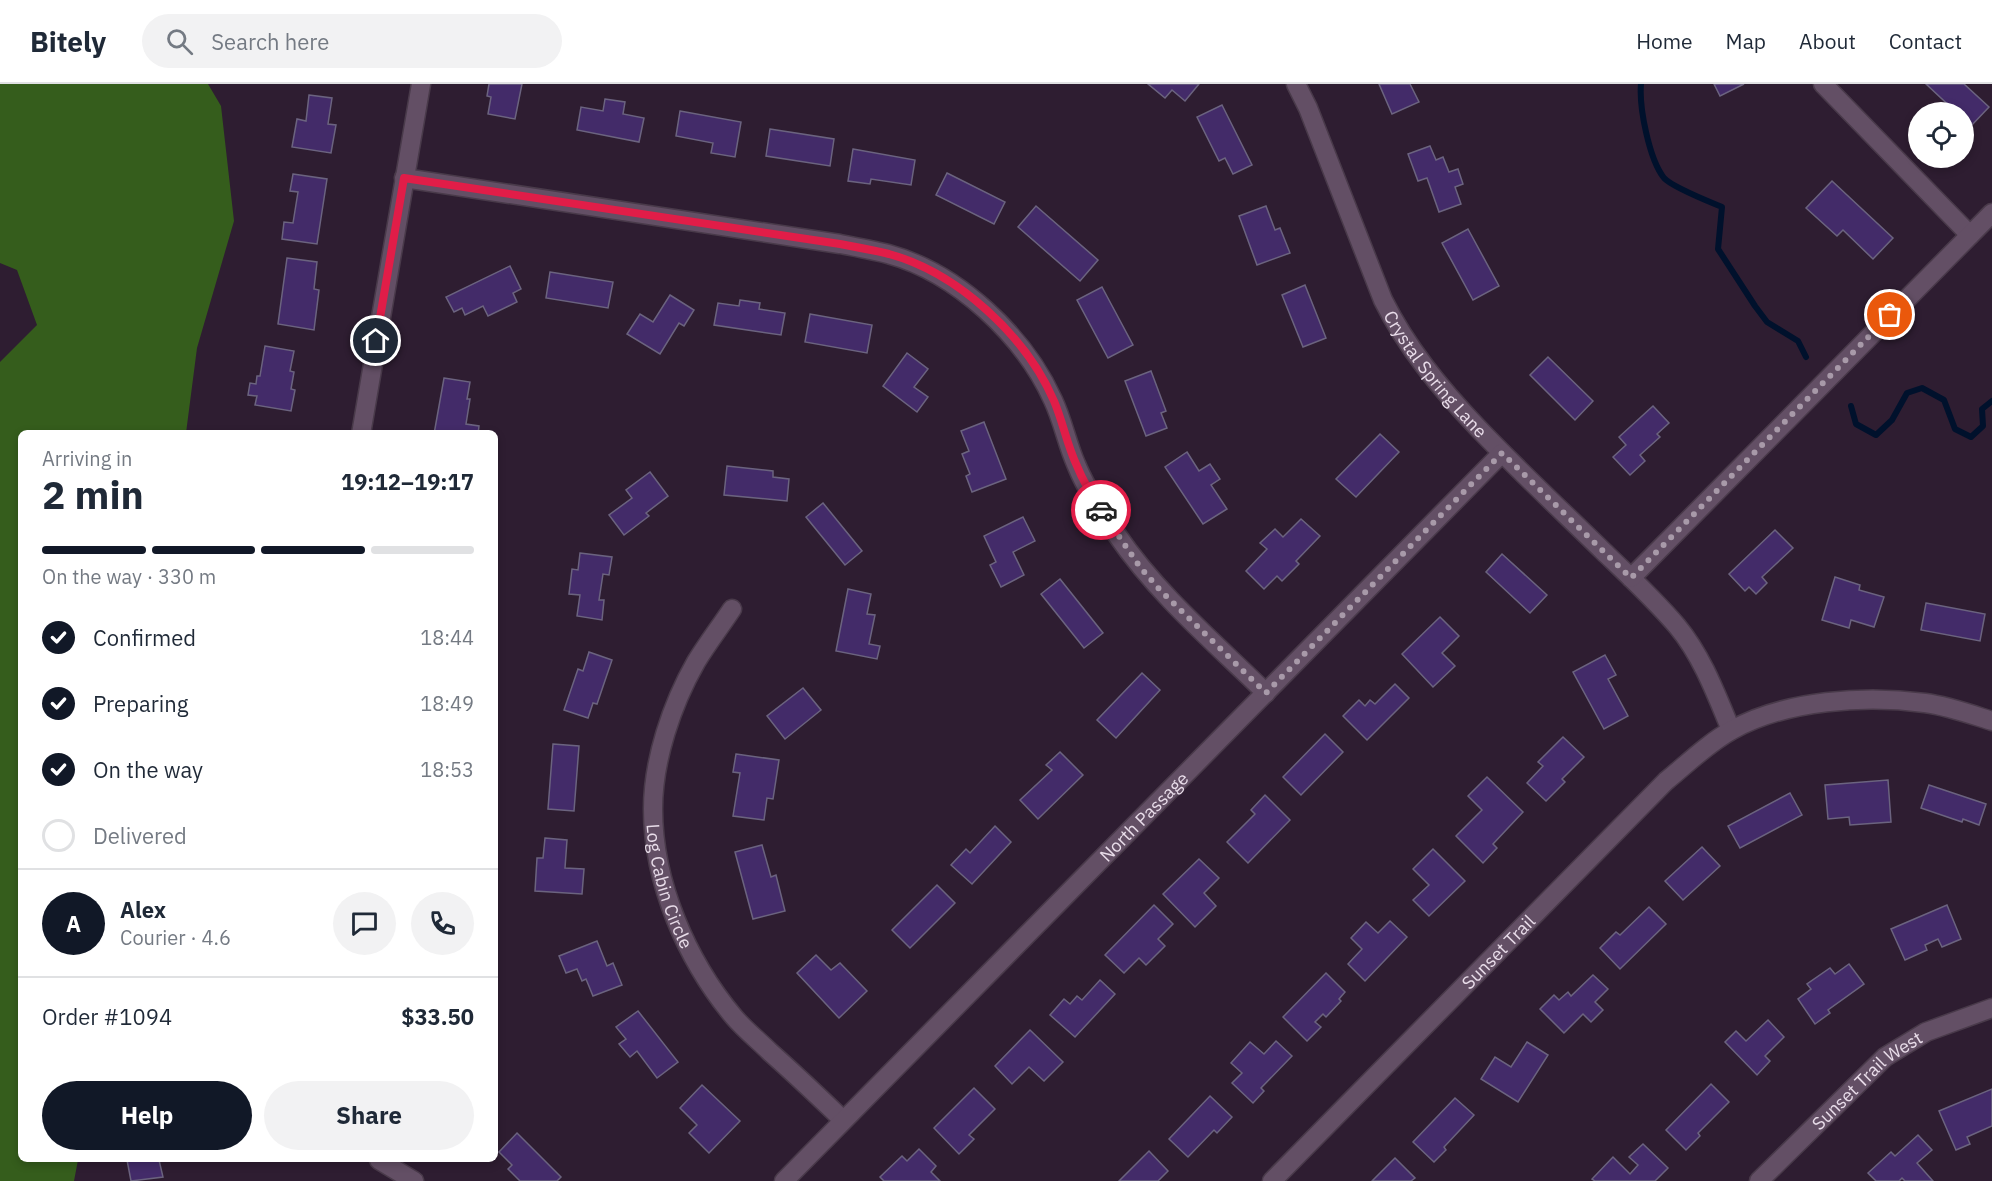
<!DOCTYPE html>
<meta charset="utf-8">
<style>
body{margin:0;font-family:"IBM Plex Sans",sans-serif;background:#f2f2f3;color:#1f2937;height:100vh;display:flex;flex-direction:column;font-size:22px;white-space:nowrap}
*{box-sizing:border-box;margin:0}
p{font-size:20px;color:#747a83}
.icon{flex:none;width:33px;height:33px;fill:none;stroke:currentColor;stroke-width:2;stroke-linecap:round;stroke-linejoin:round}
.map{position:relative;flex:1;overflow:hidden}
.details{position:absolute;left:18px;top:346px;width:480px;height:732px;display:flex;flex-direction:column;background:#fff;border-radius:9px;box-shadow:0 3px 9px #0003}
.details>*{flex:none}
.controls{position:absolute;left:1908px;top:18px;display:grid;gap:12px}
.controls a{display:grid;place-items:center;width:66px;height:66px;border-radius:50%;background:#fff;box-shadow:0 3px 9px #0003;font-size:30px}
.pin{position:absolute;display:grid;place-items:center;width:51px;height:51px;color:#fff;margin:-26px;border:3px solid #fff;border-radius:50%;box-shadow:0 2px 6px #0007}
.courier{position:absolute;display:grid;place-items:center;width:60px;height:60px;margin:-30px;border:4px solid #e11d48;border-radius:50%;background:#fff;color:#222;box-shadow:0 2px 8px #0007}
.headline em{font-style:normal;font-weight:700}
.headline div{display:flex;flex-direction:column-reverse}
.headline{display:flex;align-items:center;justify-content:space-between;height:102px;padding:0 24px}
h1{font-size:39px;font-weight:700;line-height:45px}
.bar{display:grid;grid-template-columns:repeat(4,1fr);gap:9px 6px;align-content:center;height:72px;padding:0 24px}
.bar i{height:8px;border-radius:4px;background:#e0e1e3}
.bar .current{background:#111827}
.bar p{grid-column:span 4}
.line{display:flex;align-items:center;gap:15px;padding:0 24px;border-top:2px solid #e0e1e3}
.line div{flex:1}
.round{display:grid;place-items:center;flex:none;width:63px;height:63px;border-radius:32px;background:#f2f2f3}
ol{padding:0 24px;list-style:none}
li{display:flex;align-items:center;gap:18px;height:66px}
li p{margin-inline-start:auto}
li .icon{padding:6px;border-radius:50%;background:#111827;color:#fff;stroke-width:4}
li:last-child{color:#747a83}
li i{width:33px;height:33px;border:3px solid #e0e1e3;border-radius:50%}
.action{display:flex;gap:12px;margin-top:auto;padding:12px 24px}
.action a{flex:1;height:69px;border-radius:36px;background:#111827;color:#fff;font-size:24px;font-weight:700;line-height:69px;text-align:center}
.action a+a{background:#f2f2f3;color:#1f2937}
header{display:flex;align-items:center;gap:36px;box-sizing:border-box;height:84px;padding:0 30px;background:#fff;border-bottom:2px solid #e0e1e3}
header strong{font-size:28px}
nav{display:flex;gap:33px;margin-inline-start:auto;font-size:21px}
.search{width:420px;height:54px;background:#f2f2f3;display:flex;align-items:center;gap:15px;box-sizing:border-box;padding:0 21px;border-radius:33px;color:#747a83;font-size:22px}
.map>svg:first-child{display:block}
.forest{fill:#355d1c}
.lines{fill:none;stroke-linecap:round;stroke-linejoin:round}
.stream{stroke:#00112c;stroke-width:6}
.building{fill:#432b69;stroke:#6b637f;stroke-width:1.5}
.minor-casing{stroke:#493a4a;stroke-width:21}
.minor{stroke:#634f65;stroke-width:18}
.done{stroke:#a89aa9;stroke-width:6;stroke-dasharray:0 10.8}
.route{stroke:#e11d48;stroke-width:8}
.labels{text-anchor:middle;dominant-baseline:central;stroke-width:4.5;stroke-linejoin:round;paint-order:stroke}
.street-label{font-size:18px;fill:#e9ddea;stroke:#241327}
</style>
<header>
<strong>Bitely</strong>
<div class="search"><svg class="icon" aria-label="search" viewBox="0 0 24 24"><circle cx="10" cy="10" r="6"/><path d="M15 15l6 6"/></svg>Search here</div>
<nav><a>Home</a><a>Map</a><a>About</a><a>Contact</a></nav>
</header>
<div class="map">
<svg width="1992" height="1097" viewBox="0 0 1992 1097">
<rect width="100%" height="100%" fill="#2e1d31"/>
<polygon class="forest" points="0,0 208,0 221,22 234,137 197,264 186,349 21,350 21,1076 78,1076 74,1097 0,1097 0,278 37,241 17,186 0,179"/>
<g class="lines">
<g class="stream">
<path d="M1641,0C1639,23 1649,75 1664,94C1672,103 1710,118 1722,123L1718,165L1755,222L1767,238L1798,257L1806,273"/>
<polyline points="1851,322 1856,340 1876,351 1892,336 1907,309 1922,304 1944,316 1955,345 1971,353 1983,342 1982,325 1992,317"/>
</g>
</g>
<g class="building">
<polygon points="489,0 522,0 515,35 488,30 491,13 487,12"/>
<polygon points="1148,0 1199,0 1185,17 1172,6 1165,14"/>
<polygon points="1379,0 1410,0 1419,18 1392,30"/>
<polygon points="1714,0 1744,0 1720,12"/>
<polygon points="1926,0 1964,0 1989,23 1971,42 1964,35 1964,28 1956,28"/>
<polygon points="309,11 332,14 328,40 336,41 331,69 292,63 297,35 306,37"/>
<polygon points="605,15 625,18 623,30 644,34 639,58 577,46 581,23 603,27"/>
<polygon points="1222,21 1252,81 1233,90 1225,74 1219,77 1197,33"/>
<polygon points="680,27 741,38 735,73 711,69 713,59 676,52"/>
<polygon points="770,45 834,55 830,82 766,72"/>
<polygon points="1430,62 1436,76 1443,73 1449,88 1458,85 1463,100 1455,103 1461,120 1439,128 1427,94 1418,97 1408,70"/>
<polygon points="853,65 915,76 911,101 871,95 870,100 848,97"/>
<polygon points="947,89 1005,118 994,140 936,111"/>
<polygon points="293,90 327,95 317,160 282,155 284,138 293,139 298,108 290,107"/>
<polygon points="1832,97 1893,154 1873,175 1843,146 1837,152 1806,124"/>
<polygon points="1036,122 1098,176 1080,197 1018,143"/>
<polygon points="1266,122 1275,146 1280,144 1290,169 1257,181 1239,132"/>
<polygon points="1468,145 1499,202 1473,216 1442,159"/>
<polygon points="287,174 317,178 314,205 319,206 314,246 278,240"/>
<polygon points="510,182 521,205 513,209 517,218 488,232 483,222 465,231 462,224 454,228 446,213"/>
<polygon points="550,188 613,198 608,224 546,214"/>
<polygon points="1305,201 1326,254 1303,263 1282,211"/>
<polygon points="1102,203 1133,261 1108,274 1077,216"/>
<polygon points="670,211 694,226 684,242 679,239 660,270 627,250 640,230 653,238"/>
<polygon points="740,216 760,219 759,225 785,229 781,251 714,241 718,219 739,222"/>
<polygon points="810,230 872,241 867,269 805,258"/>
<polygon points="265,262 294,267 290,287 294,288 291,305 295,306 291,327 255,321 257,312 248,311 250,299 256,300 257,292 260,292"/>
<polygon points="907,269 928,285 914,303 928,313 917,328 883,302"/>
<polygon points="1548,273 1593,317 1575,336 1530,291"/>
<polygon points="1151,287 1166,327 1161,329 1167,344 1146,352 1125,297"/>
<polygon points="444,294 470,298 467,315 470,315 466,340 479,342 478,350 434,350"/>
<polygon points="1653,322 1669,339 1657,350 1660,353 1640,371 1645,377 1630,391 1613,373 1626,361 1619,353"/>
<polygon points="984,338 1006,395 972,408 966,392 970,390 962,370 969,367 961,347"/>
<polygon points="1380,350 1399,368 1356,413 1336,395"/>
<polygon points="1187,368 1199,387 1210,380 1220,395 1211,401 1227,425 1203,440 1165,383"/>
<polygon points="727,382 773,387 773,393 789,395 787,417 724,411"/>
<polygon points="650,388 668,412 646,429 649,432 624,451 609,431 632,414 626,406"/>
<polygon points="823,419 862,467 845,481 806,433"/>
<polygon points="1023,433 1035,457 1013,468 1024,491 1001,503 990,481 996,478 984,452"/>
<polygon points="1301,435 1320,452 1296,477 1299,480 1282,497 1277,492 1264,505 1246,487 1267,465 1260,459 1275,445 1283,453"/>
<polygon points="1775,446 1793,464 1762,493 1767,499 1756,510 1749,503 1745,507 1729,490"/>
<polygon points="580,469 612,473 609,491 603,490 599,516 604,516 602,536 577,532 580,511 569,510 572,485 578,486"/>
<polygon points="1502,470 1547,511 1530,529 1486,488"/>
<polygon points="1835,493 1860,501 1859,506 1884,513 1874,543 1851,536 1849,544 1822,536"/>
<polygon points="1060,495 1103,549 1084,564 1041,510"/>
<polygon points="848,505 871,510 867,530 875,531 869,560 880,562 877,575 836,567"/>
<polygon points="1926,519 1985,530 1980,557 1921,546"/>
<polygon points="1440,533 1459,552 1442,569 1455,582 1433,603 1402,570"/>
<polygon points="589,568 612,576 597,620 593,619 588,634 564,626 578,585 583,587"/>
<polygon points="1605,571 1616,591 1608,595 1628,632 1604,645 1573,588"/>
<polygon points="1142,589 1160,606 1116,654 1097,636"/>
<polygon points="1395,600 1409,614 1367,656 1343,632 1359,616 1365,622 1370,616 1375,620"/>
<polygon points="803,604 821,626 785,655 767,632"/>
<polygon points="1325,650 1343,668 1301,711 1283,693"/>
<polygon points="1563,653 1584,673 1562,695 1565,698 1546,717 1527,699 1543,682 1538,678"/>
<polygon points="553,660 579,662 574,727 548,725"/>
<polygon points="1060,668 1083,691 1038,735 1020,716 1052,686 1046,681"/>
<polygon points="736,670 779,676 773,715 767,714 764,736 733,732 740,689 733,688"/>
<polygon points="1487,693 1523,728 1493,760 1497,764 1483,779 1456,752 1482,726 1468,712"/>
<polygon points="1888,696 1891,738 1850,741 1849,733 1828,735 1825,701"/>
<polygon points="1929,701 1986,720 1979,741 1963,735 1962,738 1921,724"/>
<polygon points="1790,709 1802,731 1740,764 1728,742"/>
<polygon points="1265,711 1290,736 1248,779 1227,758 1255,730 1251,726"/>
<polygon points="995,742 1011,758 972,800 951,781 966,765 970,769"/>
<polygon points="545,754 567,756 565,784 584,785 582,810 535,807 537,774 543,774"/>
<polygon points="762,761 771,793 776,791 785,827 753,835 735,768"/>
<polygon points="1702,763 1720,782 1683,816 1665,797"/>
<polygon points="1433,765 1465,797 1429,832 1413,816 1429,801 1413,785"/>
<polygon points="1199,775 1219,794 1204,809 1216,822 1195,843 1163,810"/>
<polygon points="937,801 955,819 910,864 892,846"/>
<polygon points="1154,821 1173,840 1158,855 1165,862 1146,881 1139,874 1124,889 1105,871"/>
<polygon points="1947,821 1961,855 1942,863 1938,855 1925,861 1927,866 1905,876 1891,845"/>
<polygon points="1649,823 1666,840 1620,885 1600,864 1616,848 1620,851"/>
<polygon points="1390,837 1407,853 1365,897 1348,880 1362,865 1351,854 1366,838 1378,849"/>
<polygon points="597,857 607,882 613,879 622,901 593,912 586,895 582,897 577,885 566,889 559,872"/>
<polygon points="816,871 831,886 840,879 867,907 839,934 797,889"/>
<polygon points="1849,880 1864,900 1828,926 1830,929 1815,940 1798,915 1811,905 1807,900 1830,884 1835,890"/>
<polygon points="1326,889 1345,908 1339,915 1341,917 1326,933 1323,930 1315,938 1321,943 1307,957 1283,933"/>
<polygon points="1593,891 1608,905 1595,918 1603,926 1591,938 1583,930 1564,949 1540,925 1554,911 1559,916 1568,908 1571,912"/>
<polygon points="1100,896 1115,910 1075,953 1050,931 1064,915 1070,920 1077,912 1082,916"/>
<polygon points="638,927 678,978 657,994 637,967 630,973 619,960 626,955 616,943"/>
<polygon points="1768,936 1784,953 1765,972 1770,977 1757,991 1725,958 1736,947 1746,957"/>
<polygon points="1030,946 1063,978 1044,997 1029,983 1012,1000 995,982"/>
<polygon points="1276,957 1292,972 1261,1004 1264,1007 1253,1019 1232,999 1242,989 1231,979 1250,958 1264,970"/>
<polygon points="1527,958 1548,971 1518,1018 1481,995 1495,973 1511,983"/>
<polygon points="1711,1000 1729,1018 1698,1049 1700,1052 1686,1066 1666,1046"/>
<polygon points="702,1001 740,1037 709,1069 689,1049 697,1041 680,1024"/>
<polygon points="974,1004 995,1025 969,1051 974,1055 959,1070 934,1044"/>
<polygon points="1992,1005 1992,1042 1967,1053 1970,1060 1956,1066 1939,1027"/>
<polygon points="1210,1012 1232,1033 1217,1049 1214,1046 1188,1073 1169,1055"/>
<polygon points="1455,1014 1474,1031 1444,1063 1446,1066 1434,1078 1413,1058"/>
<polygon points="517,1049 561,1093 557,1097 520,1097 508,1085 512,1081 499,1068"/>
<polygon points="1918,1051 1932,1066 1917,1079 1933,1097 1905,1097 1902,1094 1899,1097 1876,1097 1868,1089 1891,1068 1895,1072"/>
<polygon points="1643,1060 1668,1084 1655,1097 1595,1097 1592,1095 1613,1073 1630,1090 1638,1081 1629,1073"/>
<polygon points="919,1065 936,1082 931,1088 940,1097 884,1097 880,1093 902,1072 907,1077"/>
<polygon points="1149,1067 1168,1087 1158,1097 1119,1097"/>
<polygon points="1395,1074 1415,1094 1411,1097 1372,1097"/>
<polygon points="127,1076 159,1076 163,1093 131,1097"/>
</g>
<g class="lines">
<g class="minor-casing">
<g id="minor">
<path id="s1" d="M1296,0L1308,24L1383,216C1407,264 1440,304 1477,343C1518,386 1561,426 1603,467C1628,491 1654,515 1677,542C1702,572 1716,610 1731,646"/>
<polyline points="1823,0 1970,151"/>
<path d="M404,94L840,160C856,163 872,166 888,170C958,189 1024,252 1053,316C1063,337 1067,360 1076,380C1086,405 1102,429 1117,451C1158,511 1215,559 1266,609"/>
<polyline points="361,350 421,0"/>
<polyline points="1631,494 1992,129"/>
<path id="s2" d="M732,525C720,543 707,560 696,578C672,620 653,676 653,725C653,799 687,877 734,933C745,946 758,956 770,968C795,990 819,1013 843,1036"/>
<polyline points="379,1076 414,1097"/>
<path id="s3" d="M784,1097L1502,369"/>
<path id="s4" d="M1272,1097L1666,697C1687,680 1708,659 1732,646C1786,616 1865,611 1925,619C1948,622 1970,630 1992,637"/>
<path id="s5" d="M1759,1097L1885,973L1926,948L1992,924"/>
</g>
</g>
<use href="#minor" class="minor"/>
</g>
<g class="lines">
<polyline class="done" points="1101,426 1140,483 1160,506 1266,609 1502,369 1631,494 1890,231"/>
<path class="route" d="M376,257L404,94L840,160C856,163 873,166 889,170C958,189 1026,252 1054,317C1063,338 1067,361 1077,382C1083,397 1092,412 1101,426"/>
</g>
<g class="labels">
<g class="street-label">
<text stroke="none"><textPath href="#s1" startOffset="324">Crystal Spring Lane</textPath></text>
<text stroke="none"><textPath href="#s3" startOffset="512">North Passage</textPath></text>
<text stroke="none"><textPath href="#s2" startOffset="298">Log Cabin Circle</textPath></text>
<text stroke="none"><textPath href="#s4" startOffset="322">Sunset Trail</textPath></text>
<text stroke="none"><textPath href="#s5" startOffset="148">Sunset Trail West</textPath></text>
</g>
</g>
</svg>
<div class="controls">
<a><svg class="icon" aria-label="locate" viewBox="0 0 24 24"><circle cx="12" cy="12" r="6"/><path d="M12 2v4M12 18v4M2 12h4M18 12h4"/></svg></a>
</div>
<div class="pin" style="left:1890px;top:231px;background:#ea580c"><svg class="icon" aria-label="bag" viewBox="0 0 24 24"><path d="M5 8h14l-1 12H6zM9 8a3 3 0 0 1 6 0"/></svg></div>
<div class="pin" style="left:376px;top:257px;background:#1f2937"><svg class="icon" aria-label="home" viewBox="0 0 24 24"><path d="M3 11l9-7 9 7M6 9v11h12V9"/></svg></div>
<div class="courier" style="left:1101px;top:426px"><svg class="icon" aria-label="car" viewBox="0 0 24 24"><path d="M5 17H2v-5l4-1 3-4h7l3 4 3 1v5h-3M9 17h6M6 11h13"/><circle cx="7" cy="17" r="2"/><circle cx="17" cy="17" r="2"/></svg></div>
<section class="details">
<div class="headline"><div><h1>2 min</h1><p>Arriving in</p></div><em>19:12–19:17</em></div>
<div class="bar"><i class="current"></i><i class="current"></i><i class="current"></i><i></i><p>On the way · 330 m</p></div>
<ol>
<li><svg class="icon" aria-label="check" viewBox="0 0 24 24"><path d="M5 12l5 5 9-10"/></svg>Confirmed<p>18:44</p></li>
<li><svg class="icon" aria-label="check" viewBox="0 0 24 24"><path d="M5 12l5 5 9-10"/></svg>Preparing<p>18:49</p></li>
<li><svg class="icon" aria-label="check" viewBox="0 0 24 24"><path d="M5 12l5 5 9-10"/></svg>On the way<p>18:53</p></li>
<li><i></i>Delivered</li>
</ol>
<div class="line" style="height:108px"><b class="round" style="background:#111827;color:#fff">A</b><div><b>Alex</b><p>Courier · 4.6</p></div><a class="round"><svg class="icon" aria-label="chat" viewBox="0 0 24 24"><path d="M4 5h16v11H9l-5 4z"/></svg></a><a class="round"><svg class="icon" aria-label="phone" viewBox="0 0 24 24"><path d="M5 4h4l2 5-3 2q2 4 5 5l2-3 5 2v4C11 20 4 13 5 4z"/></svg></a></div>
<div class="line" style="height:78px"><div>Order #1094</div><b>$33.50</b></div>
<div class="action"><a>Help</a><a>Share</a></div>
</section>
</div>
